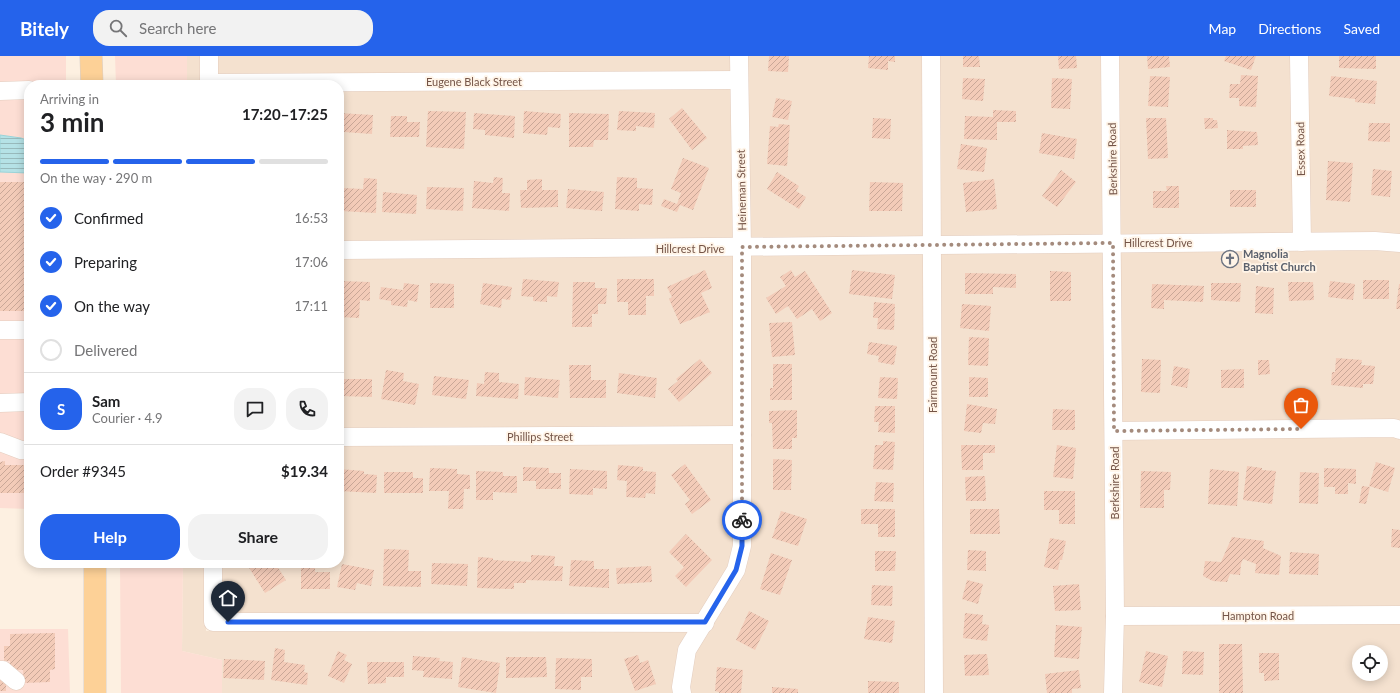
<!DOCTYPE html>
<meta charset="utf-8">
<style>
body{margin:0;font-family:Lato,sans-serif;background:#f2f2f2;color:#202124;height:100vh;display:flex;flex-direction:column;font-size:15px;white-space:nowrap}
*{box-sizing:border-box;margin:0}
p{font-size:13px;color:#757577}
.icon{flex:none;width:22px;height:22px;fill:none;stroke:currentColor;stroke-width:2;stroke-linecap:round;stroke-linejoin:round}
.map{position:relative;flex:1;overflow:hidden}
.sheet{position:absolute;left:24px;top:24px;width:320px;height:488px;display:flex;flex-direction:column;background:#fff;border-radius:16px;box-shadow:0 2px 10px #0003}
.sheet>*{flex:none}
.buttons{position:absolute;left:1352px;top:589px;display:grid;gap:8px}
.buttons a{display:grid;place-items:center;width:36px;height:36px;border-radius:50%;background:#fff;box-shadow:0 2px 10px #0003;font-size:20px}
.pin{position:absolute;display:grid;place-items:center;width:34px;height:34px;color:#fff;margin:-41px -17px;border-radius:50% 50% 50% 0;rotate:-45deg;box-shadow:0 0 4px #0007}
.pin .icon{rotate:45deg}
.courier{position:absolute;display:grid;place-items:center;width:40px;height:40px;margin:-20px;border:3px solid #2563eb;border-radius:50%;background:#fff;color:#222;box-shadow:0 1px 5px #0007}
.overview em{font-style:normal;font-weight:700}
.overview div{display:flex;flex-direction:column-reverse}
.overview{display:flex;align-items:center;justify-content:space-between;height:68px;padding:0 16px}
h1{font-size:26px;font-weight:700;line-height:30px}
.bar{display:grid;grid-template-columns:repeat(4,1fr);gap:6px 4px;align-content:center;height:48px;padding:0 16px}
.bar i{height:5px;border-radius:3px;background:#e0e0e0}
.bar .current{background:#2563eb}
.bar p{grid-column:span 4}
.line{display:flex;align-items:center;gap:10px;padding:0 16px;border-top:1px solid #e0e0e0}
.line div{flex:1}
.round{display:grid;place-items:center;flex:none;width:42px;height:42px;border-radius:16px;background:#f2f2f2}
ol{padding:0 16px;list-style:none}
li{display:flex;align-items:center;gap:12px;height:44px}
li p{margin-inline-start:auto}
li .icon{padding:4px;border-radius:50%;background:#2563eb;color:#fff;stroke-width:4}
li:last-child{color:#757577}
li i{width:22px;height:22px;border:2px solid #e0e0e0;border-radius:50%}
.button{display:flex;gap:8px;margin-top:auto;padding:8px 16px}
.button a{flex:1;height:46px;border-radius:16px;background:#2563eb;color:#fff;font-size:16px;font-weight:700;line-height:46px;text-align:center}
.button a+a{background:#f2f2f2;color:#202124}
header{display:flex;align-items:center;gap:24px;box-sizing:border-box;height:56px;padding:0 20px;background:#2563eb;color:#fff}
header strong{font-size:19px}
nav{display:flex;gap:22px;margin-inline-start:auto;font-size:14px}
.search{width:280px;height:36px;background:#f2f2f2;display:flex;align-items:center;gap:10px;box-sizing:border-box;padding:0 14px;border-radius:16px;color:#757577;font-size:15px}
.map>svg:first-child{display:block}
.residential{fill:#f4e1cf;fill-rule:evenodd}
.commercial{fill:#fdded4}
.water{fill:url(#water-rules);stroke:#9bd3d8}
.building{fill:url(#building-hatch)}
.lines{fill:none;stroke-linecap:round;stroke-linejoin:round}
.minor-casing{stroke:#e3cdbf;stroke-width:19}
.major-casing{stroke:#d8cfcb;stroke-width:23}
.minor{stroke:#fff;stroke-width:18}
.major{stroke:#fdd197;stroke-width:22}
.done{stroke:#a48b7d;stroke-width:4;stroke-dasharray:0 7.2}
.route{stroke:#2563eb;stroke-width:5}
.labels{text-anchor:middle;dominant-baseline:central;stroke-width:3.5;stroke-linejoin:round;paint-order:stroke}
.street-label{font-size:11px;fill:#745447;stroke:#fff4e7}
.worship-label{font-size:11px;font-weight:bold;fill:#5b616d;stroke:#fff4e7;text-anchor:start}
</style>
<header>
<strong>Bitely</strong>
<div class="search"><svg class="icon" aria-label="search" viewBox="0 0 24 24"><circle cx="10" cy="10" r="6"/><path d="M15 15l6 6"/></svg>Search here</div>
<nav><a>Map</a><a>Directions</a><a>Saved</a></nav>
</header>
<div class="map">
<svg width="1400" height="637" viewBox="0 0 1400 637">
<defs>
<pattern id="water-rules" width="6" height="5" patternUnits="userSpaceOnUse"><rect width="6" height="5" fill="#b5e2e6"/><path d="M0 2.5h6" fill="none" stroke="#98babc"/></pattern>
<pattern id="building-hatch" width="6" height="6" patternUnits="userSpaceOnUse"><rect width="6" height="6" fill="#f3cbb8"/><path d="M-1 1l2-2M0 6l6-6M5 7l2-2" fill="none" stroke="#c9a797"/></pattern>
</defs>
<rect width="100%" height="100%" fill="#fdf0e1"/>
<g class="residential">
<rect x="187" y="0" width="15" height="29"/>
<polygon points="216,0 732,0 732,16 216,19"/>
<polygon points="746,0 923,0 924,181 749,184"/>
<polygon points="938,0 1103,0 1105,179 938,181"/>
<polygon points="1118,0 1292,0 1294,178 1120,179"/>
<polygon points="1306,0 1400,0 1400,180 1309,178"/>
<polygon points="732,32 734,184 339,186 339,34"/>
<polygon points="1375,193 1400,195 1400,366 1121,367 1120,194"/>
<polygon points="1106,195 1108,560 1105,637 941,637 939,197"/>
<polygon points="924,197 927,637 689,637 694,597 708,574 711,574 712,569 742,518 749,199"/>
<polygon points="734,199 734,371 339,373 339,202"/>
<polygon points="1392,380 1400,382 1400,551 1122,552 1121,383"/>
<polygon points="734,386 735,490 730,512 701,559 220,558 220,507 339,507 339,389"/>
<polygon points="183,507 205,507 206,575 692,574 675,637 222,637 222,604 182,595"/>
<path d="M1400,567V637H1120L1122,568ZM1359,596H1381V618H1359Z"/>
</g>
<g class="commercial">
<polygon points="0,0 66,0 66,25 0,27"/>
<polygon points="115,0 187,0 187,29 116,29"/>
<polygon points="29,42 29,85 21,82 0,79 0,43"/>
<polygon points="0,116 29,117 29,453 0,452"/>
<polygon points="120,507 183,507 182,595 222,604 222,637 121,637"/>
<polygon points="0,573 68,573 70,637 0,637"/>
</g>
<polygon class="water" points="0,79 21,82 29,85 29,117 0,116"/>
<g class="building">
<polygon points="769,0 789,0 788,16 768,15"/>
<polygon points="869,0 895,0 895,6 888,5 888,14 868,12"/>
<polygon points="963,0 979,0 980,11 963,11"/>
<polygon points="1058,0 1076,0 1077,12 1059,13"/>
<polygon points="1147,0 1169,0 1170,11 1148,13"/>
<polygon points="1226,0 1256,0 1251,14 1224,5"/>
<polygon points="1339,0 1376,0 1376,13 1339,12"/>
<polygon points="1241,19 1258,20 1256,51 1239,50 1239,42 1229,42 1230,28 1240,28"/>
<polygon points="1150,20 1170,21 1168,51 1148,50"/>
<polygon points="1331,20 1377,25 1375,48 1355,46 1355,43 1329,40"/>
<polygon points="963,22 985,23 983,45 962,43"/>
<polygon points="1052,22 1072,23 1070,53 1051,52"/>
<polygon points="776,42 792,45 788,64 772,61"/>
<polygon points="682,52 707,82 692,94 669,63"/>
<polygon points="993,54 1016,55 1016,66 997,66 997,84 964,83 965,60 993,61"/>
<polygon points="428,55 466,56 464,93 426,91"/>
<polygon points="524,55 561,58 560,72 548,71 547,79 523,77"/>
<polygon points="619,55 655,57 654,72 636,70 636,75 617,74"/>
<polygon points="339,57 373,59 372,78 344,76 344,74 339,74"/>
<polygon points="474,57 515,60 514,82 485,79 485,74 473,73"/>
<polygon points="569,57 609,58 608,84 594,84 593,91 569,91"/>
<polygon points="391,60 407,60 407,66 420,66 419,81 390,81"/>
<polygon points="873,62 891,63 890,83 872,82"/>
<polygon points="1146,62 1166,62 1168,102 1148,103"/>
<polygon points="1204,62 1213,62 1213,64 1217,64 1218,72 1205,73"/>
<polygon points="1369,67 1390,67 1390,86 1368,85"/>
<polygon points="779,68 790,69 787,110 767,108 770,70 778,71"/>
<polygon points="1227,74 1257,76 1258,89 1243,90 1243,93 1227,93"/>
<polygon points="1042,77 1077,83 1074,103 1039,97"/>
<polygon points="961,88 987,92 984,116 957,113"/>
<polygon points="683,102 709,112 693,154 680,149 677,156 661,150 664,143 677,148 681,137 671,133"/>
<polygon points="1328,105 1353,107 1350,146 1326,144"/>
<polygon points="1373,113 1392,115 1390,141 1371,139"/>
<polygon points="1061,114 1076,126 1057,151 1042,140"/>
<polygon points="777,116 799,130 796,135 806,141 799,153 767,133"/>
<polygon points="494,121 503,122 502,137 510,137 509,155 472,152 474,125 493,127"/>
<polygon points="617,121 637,122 637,132 653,133 652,149 639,148 639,155 615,153"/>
<polygon points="364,122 377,123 376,157 341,155 342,132 363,133"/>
<polygon points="542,123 542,134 558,134 558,151 521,152 520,134 527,134 527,124"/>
<polygon points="994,123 997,153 966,156 963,127"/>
<rect x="0" y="126" width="29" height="129"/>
<polygon points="870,126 903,127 902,155 869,155"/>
<polygon points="1166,130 1179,130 1179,152 1153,152 1153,135 1167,135"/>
<polygon points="427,131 464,132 463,155 426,153"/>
<polygon points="568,133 604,136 602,155 566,152"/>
<rect x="1230" y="134" width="26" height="17"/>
<polygon points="383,136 417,139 416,158 382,156"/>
<polygon points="705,214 712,232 701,237 710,256 680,268 669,243 672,241 667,231"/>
<polygon points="791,214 795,221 805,215 832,257 820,265 812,253 797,263 788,250 776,258 766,242 786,230 780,221"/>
<polygon points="852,214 895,219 892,243 849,238"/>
<polygon points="1050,215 1071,216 1071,245 1050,245"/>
<polygon points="965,217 1016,218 1016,232 993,231 993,238 965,238"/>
<polygon points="523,223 559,226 557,241 547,240 547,246 533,245 533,241 521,240"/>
<polygon points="617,223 654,223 654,240 646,240 646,259 628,259 628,246 617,246"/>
<rect x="1363" y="224" width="26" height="19"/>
<polygon points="339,225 370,226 370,245 360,244 359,262 339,261"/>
<polygon points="1330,225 1355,228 1353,244 1328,241"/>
<polygon points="573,226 595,226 595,232 607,232 606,248 598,248 598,258 592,258 592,271 572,271"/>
<polygon points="1288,226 1313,226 1314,244 1289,245"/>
<polygon points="404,227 419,229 417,246 408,244 407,251 391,249 391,245 379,243 381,231 403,234"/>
<polygon points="430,227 454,228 454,252 430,252"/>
<polygon points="483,227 512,231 510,244 502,243 501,252 480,248"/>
<polygon points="1211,227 1241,227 1240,246 1211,244"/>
<polygon points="1152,228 1204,230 1203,246 1164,244 1164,253 1151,252"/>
<polygon points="1399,228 1400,228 1400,253 1396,253"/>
<polygon points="1256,230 1274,232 1273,258 1255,257"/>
<polygon points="874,246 895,248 894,274 877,273 878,262 873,262"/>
<polygon points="962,248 991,250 989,275 960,272"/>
<polygon points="792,266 795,299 772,301 769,267"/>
<polygon points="969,281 989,282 988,310 968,309"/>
<polygon points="869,286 897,290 894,309 878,306 879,300 867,298"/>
<polygon points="1336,302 1362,304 1361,309 1375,310 1373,328 1363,328 1363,332 1331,329 1332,316 1335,316"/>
<polygon points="700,303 712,317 679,346 668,333 678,325 676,323"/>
<polygon points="1142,303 1161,304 1160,337 1141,336"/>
<polygon points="1258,304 1269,304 1270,318 1258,319"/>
<polygon points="773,308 792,308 792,344 770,344 770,332 773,332"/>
<polygon points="569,309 591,309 591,324 606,324 606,342 570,342"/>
<polygon points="1174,310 1190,313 1187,332 1171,329"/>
<polygon points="1244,313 1244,332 1221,332 1221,314"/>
<polygon points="386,314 404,317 403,325 419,328 415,349 381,343"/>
<polygon points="485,316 499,317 499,326 519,328 518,343 476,340 477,327 484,328"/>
<polygon points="619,317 657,322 655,342 617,337"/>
<polygon points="434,320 469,324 466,343 432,339"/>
<polygon points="525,321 560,324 558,342 524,339"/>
<polygon points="880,321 898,322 897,343 878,342"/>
<polygon points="969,321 988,322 988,341 969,341"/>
<polygon points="339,323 372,323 372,341 339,340"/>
<polygon points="967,348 997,353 995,368 983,367 981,377 964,375"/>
<polygon points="875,350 895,350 895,377 878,376 879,366 874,366"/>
<polygon points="1053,353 1075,354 1075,374 1052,374"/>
<polygon points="797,354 797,382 792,382 792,393 773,393 772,367 769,367 769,355"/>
<polygon points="883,385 895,386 893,414 873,413 875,389 883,389"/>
<polygon points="961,389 995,389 995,397 983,397 983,414 962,414"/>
<polygon points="1057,389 1076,392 1073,423 1053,421"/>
<polygon points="773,403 792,404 791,434 773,434"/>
<polygon points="5,405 5,409 25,409 26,437 0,437 0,406"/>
<polygon points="1376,406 1395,412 1388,436 1369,430"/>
<polygon points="685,408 711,444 692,458 685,448 690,444 671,419"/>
<polygon points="618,409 643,411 643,415 656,416 655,438 646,437 645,442 626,441 627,425 617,424"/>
<polygon points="1247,410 1262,412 1262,414 1276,415 1272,448 1243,444"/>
<polygon points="523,411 549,412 549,417 561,417 561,433 536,433 536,425 523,425"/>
<polygon points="430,412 457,413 457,418 470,419 470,433 464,433 463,453 448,453 449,435 429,435"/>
<polygon points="1324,412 1356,413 1356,428 1348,427 1348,438 1335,438 1335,431 1324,431"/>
<polygon points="339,413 364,415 364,418 377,419 376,437 339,435"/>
<polygon points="570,413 607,415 607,433 593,432 593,439 569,438"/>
<polygon points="1210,413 1239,416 1237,450 1208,448"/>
<polygon points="476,415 503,416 503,420 517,420 517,437 493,436 493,444 476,444"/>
<polygon points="1141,415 1171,416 1170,434 1164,434 1164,452 1140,452"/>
<polygon points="384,416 413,416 413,422 423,422 423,437 384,437"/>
<polygon points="1300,416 1319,417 1318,448 1299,447"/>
<polygon points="985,420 986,445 966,445 965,421"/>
<polygon points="876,426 894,427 893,446 874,445"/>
<polygon points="1362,430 1370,431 1366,448 1359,447"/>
<polygon points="1044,435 1075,435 1075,468 1059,468 1059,454 1044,454"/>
<polygon points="861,453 895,453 895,481 878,481 878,468 861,468"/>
<polygon points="970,453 999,453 1000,478 970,478"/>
<polygon points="781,455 807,463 798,490 772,482"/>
<polygon points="1392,473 1400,474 1400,492 1391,491"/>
<polygon points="686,478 712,504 686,531 675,520 684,511 669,496"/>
<polygon points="1232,481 1264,485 1263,492 1281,500 1279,519 1255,517 1256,508 1243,503 1241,508 1240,519 1230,518 1227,526 1213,525 1203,520 1205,505 1221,506"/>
<polygon points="1050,482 1066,485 1062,504 1060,504 1058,514 1044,511"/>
<polygon points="384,493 409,494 408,515 421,515 421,531 383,530"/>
<polygon points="968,494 986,495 986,515 967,514"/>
<polygon points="875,495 896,495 895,515 875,515"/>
<polygon points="1290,496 1319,498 1318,519 1289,518"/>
<polygon points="771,497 792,504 780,539 760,533"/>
<polygon points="531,499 555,500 554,510 563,510 562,525 526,524 526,527 514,527 514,533 477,532 478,501 493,502 493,504 531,506"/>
<polygon points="571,504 594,505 594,513 609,513 609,532 569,530"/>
<polygon points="246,507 275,507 286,524 265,537"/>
<polygon points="301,507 315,507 315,516 330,516 330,533 301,533"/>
<polygon points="432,507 468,508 467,530 431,528"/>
<polygon points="342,508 374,514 371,530 357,527 355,534 337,531"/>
<polygon points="651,510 652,526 617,528 616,512"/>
<polygon points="967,524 983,528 978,548 962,543"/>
<polygon points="1079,528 1081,554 1055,555 1053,530"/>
<polygon points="872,529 893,530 892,550 871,549"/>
<polygon points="749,555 769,565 755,594 736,584"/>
<polygon points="965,557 983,559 982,568 989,569 987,585 963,582"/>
<polygon points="868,561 895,565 892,587 864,583"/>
<polygon points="1056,569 1082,571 1079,603 1054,601"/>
<polygon points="55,577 55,613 50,614 50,626 24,627 23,614 10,614 10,605 4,605 4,590 10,590 10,578"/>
<polygon points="1219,588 1242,588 1243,637 1219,637"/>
<polygon points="275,592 285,594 284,606 305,609 304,616 308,617 307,629 271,624"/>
<polygon points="338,595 347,599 344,604 352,608 344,627 328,620"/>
<polygon points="1146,595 1168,600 1162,631 1139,626"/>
<polygon points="1183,595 1204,596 1203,619 1182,618"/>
<polygon points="1259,597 1279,597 1279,624 1264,625 1264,617 1259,617"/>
<polygon points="987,598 989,619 965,620 964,599"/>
<polygon points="638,599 640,607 648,604 656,628 635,635 624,603"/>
<polygon points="413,600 440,602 439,605 453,606 452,623 423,621 424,615 412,614"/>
<polygon points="462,601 500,607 496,637 458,631"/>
<polygon points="506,601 546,601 547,621 506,622"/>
<polygon points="556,602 592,603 592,621 581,621 581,634 555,633"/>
<polygon points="224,603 265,605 264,624 223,622"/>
<polygon points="367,606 404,606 404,621 386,621 386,627 368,628"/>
<polygon points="717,611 743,614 741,637 719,637 719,636 715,635"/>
<polygon points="1079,614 1081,632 1072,633 1072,637 1047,637 1045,618"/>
<rect x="0" y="621" width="6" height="14"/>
<polygon points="868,625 899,626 899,637 868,637"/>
<polygon points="772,631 798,633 798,637 772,637"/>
</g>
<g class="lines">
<g class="minor-casing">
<g id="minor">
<polyline points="209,0 209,29"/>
<polyline points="931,0 934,637"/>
<polyline points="1110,0 1115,560 1113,637"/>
<polyline points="1299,0 1302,186"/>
<polyline points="209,27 739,24"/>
<polyline points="0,35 29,34"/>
<path d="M339,194C684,192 1030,188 1375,185L1400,187"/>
<polyline points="0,274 29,274"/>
<polyline points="0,347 29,346"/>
<polyline points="1114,375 1394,372 1400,374"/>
<polyline points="339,381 742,379"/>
<polyline points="0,386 21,394 29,394"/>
<polyline points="213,507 213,566 705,567"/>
<polyline points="1115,560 1400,559"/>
<polyline points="0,614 3,614 16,625"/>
<polyline points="682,637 681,631 687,594 736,514 742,490 742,191 739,0"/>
</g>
</g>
<g class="major-casing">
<g id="major">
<polyline points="91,0 92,29"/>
<polyline points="95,507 95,637"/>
</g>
</g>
<use href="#minor" class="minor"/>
<use href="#major" class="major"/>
</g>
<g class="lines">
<polyline class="done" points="742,464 742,191 1113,187 1114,375 1301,373"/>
<polyline class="route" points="228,566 705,566 736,514 742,490 742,464"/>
</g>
<defs>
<g id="church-ring" transform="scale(0.9)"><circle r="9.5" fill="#fff4e7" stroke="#6b7280" stroke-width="1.5"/><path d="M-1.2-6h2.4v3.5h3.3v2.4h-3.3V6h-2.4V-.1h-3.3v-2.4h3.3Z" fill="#6b7280"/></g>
</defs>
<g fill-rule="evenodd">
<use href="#church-ring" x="1230" y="203"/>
</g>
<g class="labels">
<g class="street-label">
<text x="474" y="25">Eugene Black Street</text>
<text transform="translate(1300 93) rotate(-91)">Essex Road</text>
<text transform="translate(1112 103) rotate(-91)">Berkshire Road</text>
<text transform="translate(741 134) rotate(-91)">Heineman Street</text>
<text x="1158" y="186">Hillcrest Drive</text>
<text x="690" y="192">Hillcrest Drive</text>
<text transform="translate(932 319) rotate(-90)">Fairmount Road</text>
<text x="540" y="380">Phillips Street</text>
<text transform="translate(1114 427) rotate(-90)">Berkshire Road</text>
<text x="1258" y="559">Hampton Road</text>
</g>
<g class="worship-label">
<text x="1243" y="197">Magnolia<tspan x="1243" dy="13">Baptist Church</tspan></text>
</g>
</g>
</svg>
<div class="buttons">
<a><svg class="icon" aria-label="locate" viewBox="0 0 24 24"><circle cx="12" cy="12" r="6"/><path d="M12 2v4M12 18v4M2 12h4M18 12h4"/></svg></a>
</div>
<div class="pin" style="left:1301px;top:373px;background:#ea580c"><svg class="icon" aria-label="bag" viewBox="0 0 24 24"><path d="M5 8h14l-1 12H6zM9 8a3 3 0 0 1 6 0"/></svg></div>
<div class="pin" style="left:228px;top:566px;background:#1f2937"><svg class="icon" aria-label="home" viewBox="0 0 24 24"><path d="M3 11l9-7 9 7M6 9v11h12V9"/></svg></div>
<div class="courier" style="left:742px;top:464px"><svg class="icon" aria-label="bike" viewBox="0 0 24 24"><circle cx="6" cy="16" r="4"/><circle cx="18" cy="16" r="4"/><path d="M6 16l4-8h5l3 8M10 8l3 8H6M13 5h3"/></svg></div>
<section class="sheet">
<div class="overview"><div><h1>3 min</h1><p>Arriving in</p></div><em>17:20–17:25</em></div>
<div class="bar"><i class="current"></i><i class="current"></i><i class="current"></i><i></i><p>On the way · 290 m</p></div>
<ol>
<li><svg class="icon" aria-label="check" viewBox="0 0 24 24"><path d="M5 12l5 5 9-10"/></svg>Confirmed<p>16:53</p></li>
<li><svg class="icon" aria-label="check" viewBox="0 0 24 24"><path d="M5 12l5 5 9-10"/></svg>Preparing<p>17:06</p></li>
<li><svg class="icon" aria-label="check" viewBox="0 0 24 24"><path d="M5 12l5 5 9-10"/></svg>On the way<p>17:11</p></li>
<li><i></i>Delivered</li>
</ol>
<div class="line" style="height:72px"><b class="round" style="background:#2563eb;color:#fff">S</b><div><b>Sam</b><p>Courier · 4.9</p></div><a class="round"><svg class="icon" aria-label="chat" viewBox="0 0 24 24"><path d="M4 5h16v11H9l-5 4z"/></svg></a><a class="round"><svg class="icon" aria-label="phone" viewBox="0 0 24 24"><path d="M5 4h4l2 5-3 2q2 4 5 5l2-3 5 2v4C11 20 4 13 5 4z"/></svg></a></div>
<div class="line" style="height:52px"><div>Order #9345</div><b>$19.34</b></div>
<div class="button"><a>Help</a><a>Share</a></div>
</section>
</div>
